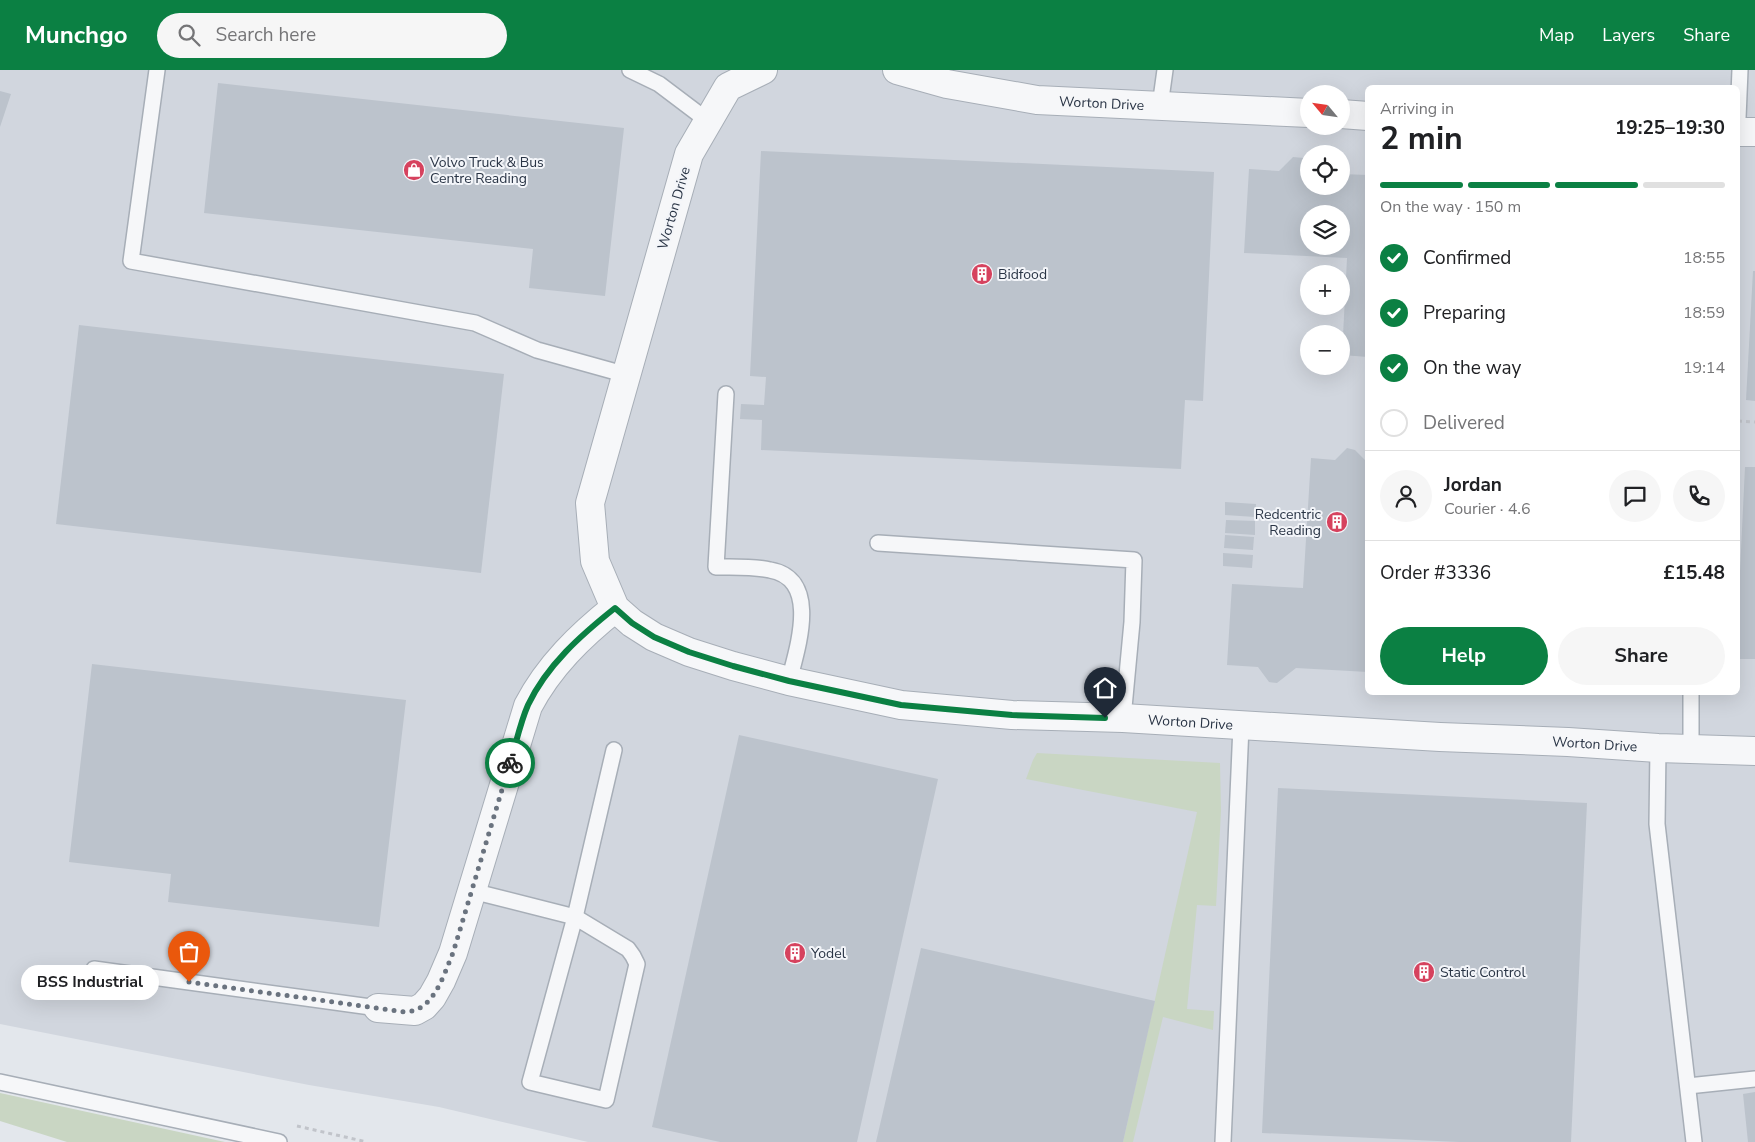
<!DOCTYPE html>
<meta charset="utf-8">
<style>
body{margin:0;font-family:"Nunito Sans",sans-serif;background:#f6f6f6;color:#202124;height:100vh;display:flex;flex-direction:column;font-size:19px;white-space:nowrap}
*{box-sizing:border-box;margin:0}
p{font-size:16px;color:#757577}
.icon{flex:none;width:28px;height:28px;fill:none;stroke:currentColor;stroke-width:2;stroke-linecap:round;stroke-linejoin:round}
.map{position:relative;flex:1;overflow:hidden}
.sheet{position:absolute;left:1365px;top:15px;width:375px;height:610px;display:flex;flex-direction:column;background:#fff;border-radius:8px;box-shadow:0 5px 20px #0002}
.sheet>*{flex:none}
.needle{width:32px;rotate:299deg}
.tools{position:absolute;left:1300px;top:15px;display:grid;gap:10px}
.tools a{display:grid;place-items:center;width:50px;height:50px;border-radius:50%;background:#fff;box-shadow:0 5px 20px #0002;font-size:25px}
.pin{position:absolute;display:grid;place-items:center;width:42px;height:42px;color:#fff;margin:-51px -21px;border-radius:50% 50% 50% 0;rotate:-45deg;box-shadow:0 0 5px #0007}
.pin .icon{rotate:45deg}
.courier{position:absolute;display:grid;place-items:center;width:50px;height:50px;margin:-25px;border:4px solid #0b8043;border-radius:50%;background:#fff;color:#222;box-shadow:0 1px 6px #0007}
.bubble{position:absolute;height:35px;border-radius:18px;background:#fff;box-shadow:0 5px 20px #0002;font-size:16px;font-weight:700;line-height:35px;text-align:center}
.summary em{font-style:normal;font-weight:700}
.summary div{display:flex;flex-direction:column-reverse}
.summary{display:flex;align-items:center;justify-content:space-between;height:85px;padding:0 15px}
h1{font-size:32px;font-weight:700;line-height:38px}
.bar{display:grid;grid-template-columns:repeat(4,1fr);gap:8px 5px;align-content:center;height:60px;padding:0 15px}
.bar i{height:6px;border-radius:4px;background:#e0e0e0}
.bar .current{background:#0b8043}
.bar p{grid-column:span 4}
.line{display:flex;align-items:center;gap:12px;padding:0 15px;border-top:1px solid #e0e0e0}
.line div{flex:1}
.round{display:grid;place-items:center;flex:none;width:52px;height:52px;border-radius:26px;background:#f6f6f6}
ol{padding:0 15px;list-style:none}
li{display:flex;align-items:center;gap:15px;height:55px}
li p{margin-inline-start:auto}
li .icon{padding:5px;border-radius:50%;background:#0b8043;color:#fff;stroke-width:4}
li:last-child{color:#757577}
li i{width:28px;height:28px;border:2px solid #e0e0e0;border-radius:50%}
.primary-button{display:flex;gap:10px;margin-top:auto;padding:10px 15px}
.primary-button a{flex:1;height:58px;border-radius:30px;background:#0b8043;color:#fff;font-size:20px;font-weight:700;line-height:58px;text-align:center}
.primary-button a+a{background:#f6f6f6;color:#202124}
header{display:flex;align-items:center;gap:30px;box-sizing:border-box;height:70px;padding:0 25px;background:#0b8043;color:#fff}
header strong{font-size:24px}
nav{display:flex;gap:28px;margin-inline-start:auto;font-size:18px}
.search{width:350px;height:45px;background:#f6f6f6;display:flex;align-items:center;gap:12px;box-sizing:border-box;padding:0 18px;border-radius:28px;color:#757577;font-size:19px}
.map>svg:first-child{display:block}
.built{fill:#d1d6de;fill-rule:evenodd}
.green{fill:#c9d6c3}
.building{fill:#bcc3cc;fill-rule:evenodd}
.lines{fill:none;stroke-linecap:round;stroke-linejoin:round}
.lane-casing{stroke:#a7aeb7;stroke-width:18}
.street-casing{stroke:#a7aeb7;stroke-width:30}
.path{stroke:#c1c4ca;stroke-width:3;stroke-dasharray:4 4;stroke-linecap:butt}
.lane{stroke:#f6f7f9;stroke-width:15}
.street{stroke:#f6f7f9;stroke-width:28}
.done{stroke:#6a737f;stroke-width:5;stroke-dasharray:0 9}
.route{stroke:#0b8043;stroke-width:6}
.labels{text-anchor:middle;dominant-baseline:central;stroke-width:4;stroke-linejoin:round;paint-order:stroke}
.street-label{font-size:14px;fill:#293445;stroke:#f3f5f9}
.poi-label{font-size:14px;fill:#293445;stroke:#f3f5f9;text-anchor:start}
</style>
<header>
<strong>Munchgo</strong>
<div class="search"><svg class="icon" aria-label="search" viewBox="0 0 24 24"><circle cx="10" cy="10" r="6"/><path d="M15 15l6 6"/></svg>Search here</div>
<nav><a>Map</a><a>Layers</a><a>Share</a></nav>
</header>
<div class="map">
<svg width="1755" height="1072" viewBox="0 0 1755 1072">
<rect width="100%" height="100%" fill="#e3e7ec"/>
<path class="built" d="M0,0H1755V1072H588L439,1037L309,1015L0,954ZM1368,18H1738V622H1368ZM1309,24H1341V56H1309ZM1309,84H1341V116H1309ZM1309,144H1341V176H1309ZM1309,204H1341V236H1309ZM1309,264H1341V296H1309Z"/>
<g class="green">
<polygon points="1037,683 1220,693 1221,741 1216,836 1197,835 1187,939 1214,941 1213,960 1163,947 1133,1072 1123,1072 1197,742 1026,709 1033,690"/>
<polygon points="0,1023 225,1072 67,1072 0,1051"/>
</g>
<g class="building">
<polygon points="218,13 624,58 605,226 529,218 533,179 204,143"/>
<polygon points="0,21 11,24 0,57"/>
<polygon points="761,81 1214,102 1203,331 1185,330 1181,399 761,380 762,350 740,349 741,334 764,335 766,307 750,306"/>
<path d="M1293,87L1304,88L1309,95V116H1341V104L1368,105V287L1342,285L1347,188L1244,183L1249,99L1279,101ZM1309,144H1341V176H1309Z"/>
<polygon points="1753,201 1755,201 1755,331 1746,330"/>
<polygon points="79,255 504,304 481,503 56,454"/>
<polygon points="1347,378 1355,380 1365,390 1368,391 1368,602 1296,598 1277,613 1269,612 1258,597 1227,595 1232,514 1303,518 1311,388 1335,390"/>
<polygon points="1745,397 1755,397 1755,589 1738,589 1738,543"/>
<polygon points="1225,432 1256,434 1255,447 1225,445"/>
<polygon points="1226,450 1255,451 1255,465 1225,463"/>
<polygon points="1225,465 1254,467 1253,480 1224,478"/>
<polygon points="1223,483 1253,485 1252,498 1223,496"/>
<polygon points="92,594 406,630 379,857 168,832 171,804 69,792"/>
<polygon points="739,665 938,709 857,1072 720,1072 652,1057"/>
<polygon points="1278,718 1587,733 1571,1072 1459,1072 1262,1063"/>
<polygon points="921,878 1155,931 1123,1072 876,1072"/>
<polygon points="1755,1022 1755,1072 1748,1072 1743,1024"/>
</g>
<g class="lines">
<g class="lane-casing">
<g id="lane">
<polyline points="157,0 131,191 475,253 537,280 627,305"/>
<polyline points="630,0 659,14 708,51"/>
<polyline points="1160,36 1165,0"/>
<polyline points="1738,48 1740,0"/>
<path d="M726,324L716,497C733,497 752,496 770,500C821,509 797,579 789,611"/>
<polyline points="878,473 1134,490 1132,552 1123,648"/>
<polyline points="1658,678 1657,754 1694,1072"/>
<polyline points="1691,679 1691,622"/>
<polyline points="472,821 575,847 614,680"/>
<polygon points="575,847 628,879 633,886 637,894 606,1030 530,1012"/>
<polyline points="94,899 378,938"/>
<polyline points="0,1012 279,1072"/>
<polyline points="1688,1016 1755,1009"/>
<polyline points="1223,1072 1241,656"/>
</g>
</g>
<g class="street-casing">
<g id="street">
<path id="s1" d="M763,0L728,17L689,84L590,433L595,491L615,538L632,553L654,567L689,582L733,596L789,611L901,635L1012,645L1123,648L1440,667L1568,672L1658,678L1755,681"/>
<path id="s2" d="M897,0L947,14L1037,30L1309,43"/>
<polyline points="1341,44 1368,46"/>
<polyline points="1738,62 1755,62"/>
<path d="M378,938L415,941L424,936L432,927L441,911L453,883L528,636C549,596 580,566 615,538"/>
</g>
</g>
<g class="path">
<polyline points="1738,351 1755,352"/>
<polyline points="297,1056 367,1072"/>
</g>
<use href="#lane" class="lane"/>
<use href="#street" class="street"/>
</g>
<g class="lines">
<path class="done" d="M189,912L405,942C434,941 443,906 453,883L510,693"/>
<path class="route" d="M510,693C516,674 520,653 528,635C547,595 581,565 615,538L632,553L654,567L689,582L733,596L789,611L901,635L1012,645L1105,648"/>
</g>
<defs>
<g id="shop-disc" transform="scale(1.125)"><circle r="9.5" fill="#d6425e" stroke="#f3f5f9"/><path d="M-5-2.5h2.3a2.7 3.5 0 0 1 5.4 0H5L5.5 6h-11ZM-1.5-2.5h3a1.5 2.3 0 0 0-3 0Z" fill="#fff"/></g>
<g id="building-disc" transform="scale(1.125)"><circle r="9.5" fill="#d6425e" stroke="#f3f5f9"/><path d="M-4-6H4V6H1V3H-1V6H-4ZM-2.5-4.3h1.7v1.8h-1.7ZM.8-4.3h1.7v1.8H.8ZM-2.5-1h1.7V.8h-1.7ZM.8-1h1.7V.8H.8Z" fill="#fff"/></g>
</defs>
<g fill-rule="evenodd">
<use href="#shop-disc" x="414" y="100"/>
<use href="#building-disc" x="982" y="204"/>
<use href="#building-disc" x="1337" y="452"/>
<use href="#building-disc" x="795" y="883"/>
<use href="#building-disc" x="1424" y="902"/>
</g>
<g class="labels">
<g class="street-label">
<text stroke="none"><textPath href="#s2" startOffset="208">Worton Drive</textPath></text>
<text transform="translate(674 138) rotate(-74)">Worton Drive</text>
<text stroke="none"><textPath href="#s1" startOffset="1184">Worton Drive</textPath></text>
<text stroke="none"><textPath href="#s1" startOffset="1589">Worton Drive</textPath></text>
</g>
<g class="poi-label">
<text x="430" y="92">Volvo Truck &amp; Bus<tspan x="430" dy="16">Centre Reading</tspan></text>
<text x="998" y="204">Bidfood</text>
<text x="1321" y="444" text-anchor="end">Redcentric<tspan x="1321" dy="16">Reading</tspan></text>
<text x="811" y="883">Yodel</text>
<text x="1440" y="902">Static Control</text>
</g>
</g>
</svg>
<div class="tools">
<a><svg class="needle" viewBox="-14 -14 28 28"><path d="M0-13l5 13h-10z" fill="#e53935"/><path d="M0 13l5-13h-10z" fill="#757577"/></svg></a>
<a><svg class="icon" aria-label="locate" viewBox="0 0 24 24"><circle cx="12" cy="12" r="6"/><path d="M12 2v4M12 18v4M2 12h4M18 12h4"/></svg></a>
<a><svg class="icon" aria-label="layers" viewBox="0 0 24 24"><path d="M12 4l9 5-9 5-9-5zM3 14l9 5 9-5"/></svg></a>
<a>+</a>
<a>−</a>
</div>
<div class="pin" style="left:189px;top:912px;background:#ea580c"><svg class="icon" aria-label="bag" viewBox="0 0 24 24"><path d="M5 8h14l-1 12H6zM9 8a3 3 0 0 1 6 0"/></svg></div>
<div class="pin" style="left:1105px;top:648px;background:#1f2937"><svg class="icon" aria-label="home" viewBox="0 0 24 24"><path d="M3 11l9-7 9 7M6 9v11h12V9"/></svg></div>
<div class="courier" style="left:510px;top:693px"><svg class="icon" aria-label="bike" viewBox="0 0 24 24"><circle cx="6" cy="16" r="4"/><circle cx="18" cy="16" r="4"/><path d="M6 16l4-8h5l3 8M10 8l3 8H6M13 5h3"/></svg></div>
<div class="bubble" style="left:21px;top:895px;width:138px">BSS Industrial</div>
<section class="sheet">
<div class="summary"><div><h1>2 min</h1><p>Arriving in</p></div><em>19:25–19:30</em></div>
<div class="bar"><i class="current"></i><i class="current"></i><i class="current"></i><i></i><p>On the way · 150 m</p></div>
<ol>
<li><svg class="icon" aria-label="check" viewBox="0 0 24 24"><path d="M5 12l5 5 9-10"/></svg>Confirmed<p>18:55</p></li>
<li><svg class="icon" aria-label="check" viewBox="0 0 24 24"><path d="M5 12l5 5 9-10"/></svg>Preparing<p>18:59</p></li>
<li><svg class="icon" aria-label="check" viewBox="0 0 24 24"><path d="M5 12l5 5 9-10"/></svg>On the way<p>19:14</p></li>
<li><i></i>Delivered</li>
</ol>
<div class="line" style="height:90px"><a class="round"><svg class="icon" aria-label="person" viewBox="0 0 24 24"><circle cx="12" cy="8" r="4"/><path d="M4 21q1-7 8-7t8 7"/></svg></a><div><b>Jordan</b><p>Courier · 4.6</p></div><a class="round"><svg class="icon" aria-label="chat" viewBox="0 0 24 24"><path d="M4 5h16v11H9l-5 4z"/></svg></a><a class="round"><svg class="icon" aria-label="phone" viewBox="0 0 24 24"><path d="M5 4h4l2 5-3 2q2 4 5 5l2-3 5 2v4C11 20 4 13 5 4z"/></svg></a></div>
<div class="line" style="height:65px"><div>Order #3336</div><b>£15.48</b></div>
<div class="primary-button"><a>Help</a><a>Share</a></div>
</section>
</div>
